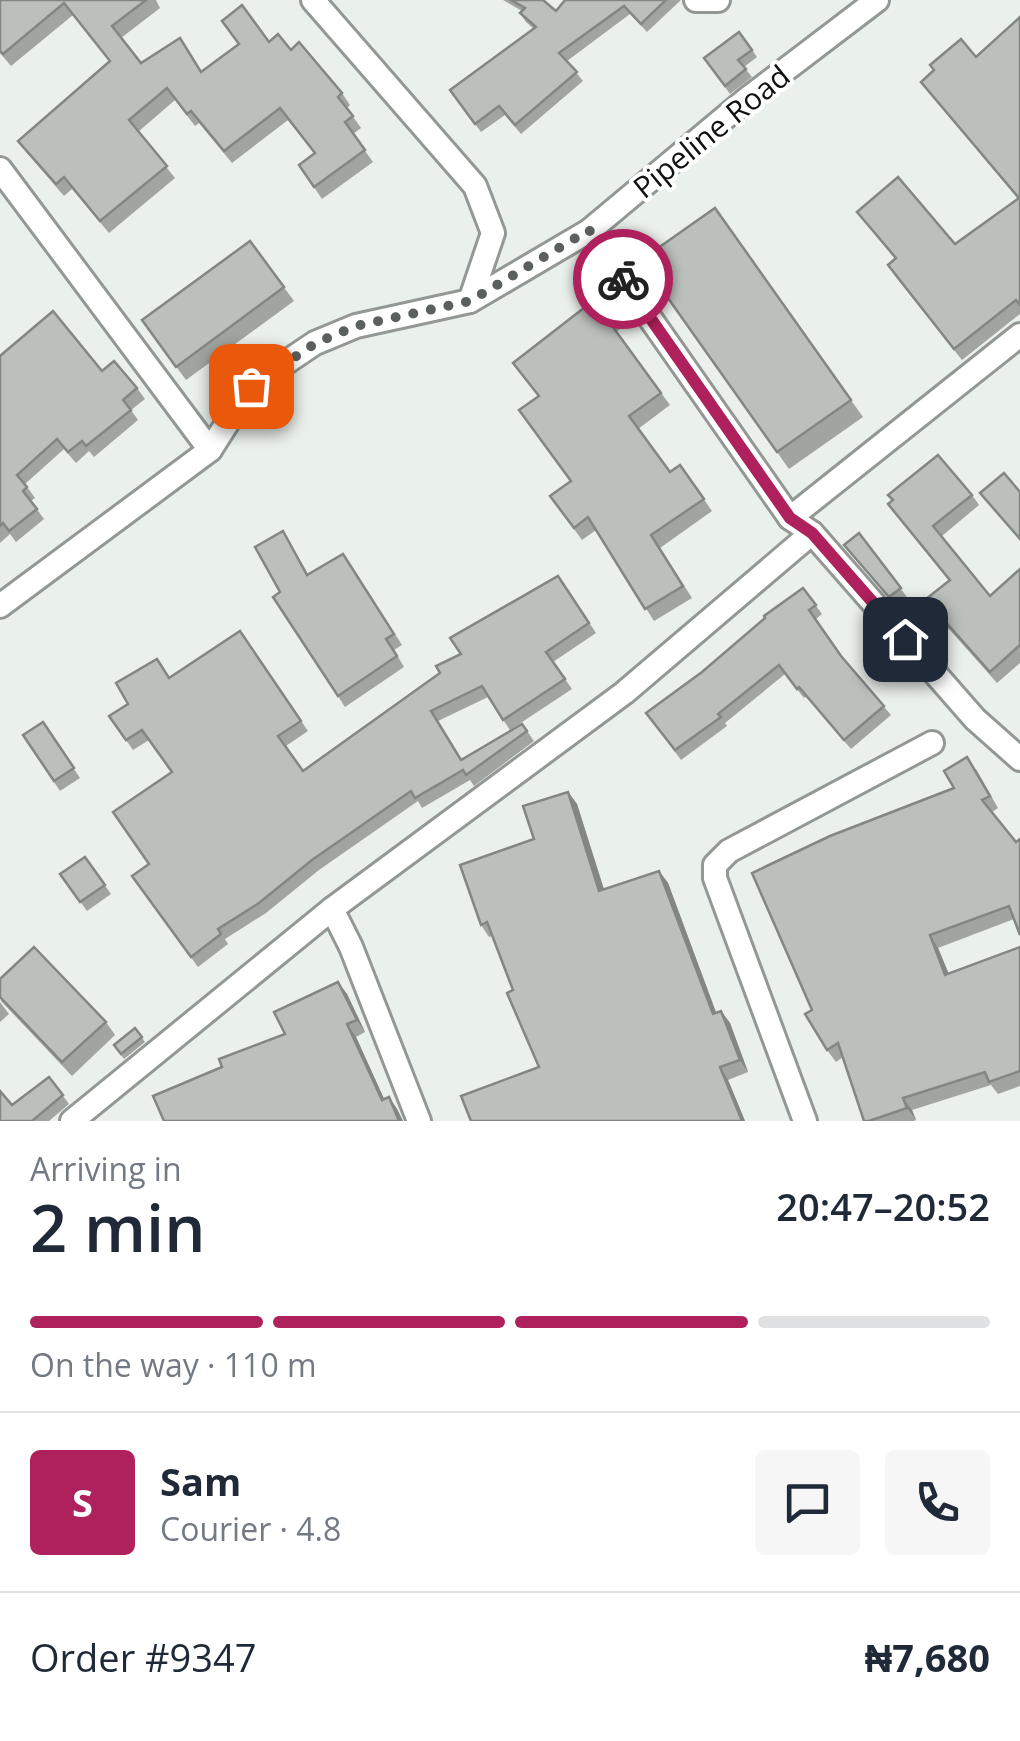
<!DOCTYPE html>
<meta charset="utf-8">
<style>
body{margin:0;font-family:"Open Sans",sans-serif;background:#f6f6f7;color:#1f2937;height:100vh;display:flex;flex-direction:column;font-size:38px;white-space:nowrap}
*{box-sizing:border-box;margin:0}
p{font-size:32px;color:#747a83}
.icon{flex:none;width:55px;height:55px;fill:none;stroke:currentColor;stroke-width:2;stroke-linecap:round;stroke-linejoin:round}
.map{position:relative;height:1121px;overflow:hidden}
.drawer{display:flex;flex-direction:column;background:#fff;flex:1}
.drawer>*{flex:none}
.pin{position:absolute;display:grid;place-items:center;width:85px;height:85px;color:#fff;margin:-42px;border-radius:20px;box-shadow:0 5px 15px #0006}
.courier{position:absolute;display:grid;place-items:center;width:100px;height:100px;margin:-50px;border:8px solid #af215c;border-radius:50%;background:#fff;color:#222;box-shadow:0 2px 12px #0007}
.summary em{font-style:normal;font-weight:600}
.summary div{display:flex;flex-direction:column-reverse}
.summary{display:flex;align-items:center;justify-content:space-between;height:170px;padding:0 30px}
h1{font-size:65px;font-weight:600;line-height:75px}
.bar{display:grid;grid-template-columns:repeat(4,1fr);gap:15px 10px;align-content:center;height:120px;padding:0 30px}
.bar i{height:12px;border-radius:8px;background:#e0e1e3}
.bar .selected{background:#af215c}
.bar p{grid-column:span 4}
.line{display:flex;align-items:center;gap:25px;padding:0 30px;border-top:2px solid #e0e1e3}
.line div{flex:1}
.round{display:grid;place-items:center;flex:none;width:105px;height:105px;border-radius:10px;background:#f6f6f7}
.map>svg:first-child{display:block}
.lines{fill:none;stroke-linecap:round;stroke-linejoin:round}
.street-casing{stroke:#939894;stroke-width:28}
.street{stroke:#fff;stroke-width:22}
.wall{fill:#a1a5a2}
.shaded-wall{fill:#838684}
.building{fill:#bbc0bc;stroke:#838684;stroke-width:2.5}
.done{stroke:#5c605d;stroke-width:10;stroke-dasharray:0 18}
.route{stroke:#af215c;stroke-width:12}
.labels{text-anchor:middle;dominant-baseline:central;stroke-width:8;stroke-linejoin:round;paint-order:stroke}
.street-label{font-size:30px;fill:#101211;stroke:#fff}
</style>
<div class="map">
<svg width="1020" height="1121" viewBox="0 0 1020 1121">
<rect width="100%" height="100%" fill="#eaf0eb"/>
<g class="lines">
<g class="street-casing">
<g id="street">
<polyline points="313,0 475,186 493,233 470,301"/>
<polyline points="696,0 718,0"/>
<polyline points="0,169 210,450"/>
<polyline points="589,231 790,518 812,533 975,719 1020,759"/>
<polyline points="790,518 1020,335"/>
<polyline points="0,606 210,450 251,386 315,343 356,326 470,301 589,231 747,99 877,0"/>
<polyline points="332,909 351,947 419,1121"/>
<polyline points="72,1121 332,909 624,693 812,533"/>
<polyline points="805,1121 715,878 715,865 729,851 932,743"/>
</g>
</g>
<use href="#street" class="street"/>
</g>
<g class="wall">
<polygon points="0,0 156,0 160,8 121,38 141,63 202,72 269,42 291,50 342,93 350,105 347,108 361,128 353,134 373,162 322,199 299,165 315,154 288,120 232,163 199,123 195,126 175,100 138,132 175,178 109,233 72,189 64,196 27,153 18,141 110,62 73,15 11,66 0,53"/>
<polygon points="503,0 543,0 556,11 565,0 681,0 647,32 630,14 567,61 583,81 521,134 505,115 481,132 450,90 534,29 526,22 520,13 522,11"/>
<polygon points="1020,17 1020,314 962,360 895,276 888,265 895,259 857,212 955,244 1018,199 921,82 976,57"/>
<polygon points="739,32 757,57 744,67 752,77 730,94 704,58"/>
<polygon points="715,208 863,417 789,469 641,260"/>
<polygon points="250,241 294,301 186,380 142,320"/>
<polygon points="607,290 630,321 616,332 670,405 638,429 670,472 680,465 712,511 660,548 692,598 654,621 596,530 582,540 550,496 571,481 538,396 513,363"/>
<polygon points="0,356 102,371 137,388 145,399 131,410 138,420 94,457 89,451 76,463 64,449 25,484 35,498 31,501 44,519 16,542 10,534 0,543"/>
<polygon points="888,495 972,495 979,505 942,536 990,596 1020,569 1020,663 997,683 949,629 939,637 916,607 949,581 896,515 888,504 893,501"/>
<polygon points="283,531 308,574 351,565 402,645 394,650 404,667 345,707 273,597 280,592"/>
<polygon points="859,533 907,597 896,606 844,545"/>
<polygon points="558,576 596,633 553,662 572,689 510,730 488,697 438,721 462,760 522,724 534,741 474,786 470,780 422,808 418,801 319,870 266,913 225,939 228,944 198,967 132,876 149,864 172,772 149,740 133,750 109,716 240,631 308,731 286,746 303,771 440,673 461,654"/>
<polygon points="803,588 822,614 816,619 841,656 891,715 851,749 806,697 804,698 785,674 725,723 727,726 681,760 646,713 702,672"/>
<polygon points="43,722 80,778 60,791 23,735"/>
<polygon points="976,769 998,808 992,812 1014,919 938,948 949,974 1020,947 1020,1086 998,1094 991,1085 912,1110 916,1120 914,1121 864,1121 843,1057 836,1062 827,1050 812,1010"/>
<polygon points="568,792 577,804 604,889 659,871 668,883 716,1012 721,1011 730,1023 748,1072 728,1080 745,1121 471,1121 539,1067 513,990 492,936 489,937 481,925 534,839"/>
<polygon points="85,857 111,894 87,911 60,874"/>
<polygon points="0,979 106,1022 115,1035 72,1076 1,1001"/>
<polygon points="338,982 347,994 365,1032 356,1037 384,1099 389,1097 397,1109 403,1121 164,1121 222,1067 285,1034"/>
<polygon points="0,1002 9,1014 0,1022"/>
<polygon points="135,1028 145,1042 124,1059 114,1045"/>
<polygon points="49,1077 69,1104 49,1121 0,1121 12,1105"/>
</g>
<g class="shaded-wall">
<polygon points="568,792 577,804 608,903 599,891"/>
<polygon points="659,871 668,883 721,1026 713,1014"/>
<polygon points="930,935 938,948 954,987 945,975"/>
<polygon points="338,982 347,994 365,1032 357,1020"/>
<polygon points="721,1011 730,1023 748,1072 740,1060"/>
<polygon points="347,1024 356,1037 390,1112 382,1100"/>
<polygon points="720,1067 728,1080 745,1121 742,1121"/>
<polygon points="389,1097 397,1109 403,1121 399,1121"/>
<polygon points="903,1098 912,1110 916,1120 907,1108"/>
</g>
<g class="building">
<polygon points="0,0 146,0 112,26 141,63 180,38 201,72 239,44 222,21 242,5 269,42 278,34 291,50 299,42 342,93 338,97 353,116 345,122 365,150 314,187 299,165 315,153 280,108 224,151 191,111 187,114 167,88 129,120 167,166 100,221 64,177 56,184 18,141 110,61 64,3 3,54 0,51"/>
<polygon points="511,0 543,0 556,11 565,0 666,0 641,24 624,6 559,53 577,72 515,125 499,106 475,124 450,90 536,27 520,13 525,8"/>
<polygon points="1020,17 1020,305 1016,300 954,349 888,265 896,258 857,212 898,177 955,244 1019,198 921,82 934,70 930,65 961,39 976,57"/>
<polygon points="739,32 752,50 738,60 746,69 725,86 704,58"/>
<polygon points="715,208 851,400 777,452 641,260"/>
<polygon points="250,241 284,287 176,367 142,320"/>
<polygon points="607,290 621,308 607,319 661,393 629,416 670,472 680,465 704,499 651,535 683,586 645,609 588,517 574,528 550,496 571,481 519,410 539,396 513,363"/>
<polygon points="53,311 102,371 114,361 137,388 123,400 131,410 86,446 82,441 68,452 57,439 17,475 27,487 23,491 37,509 9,531 3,523 0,526 0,356"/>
<polygon points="938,455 972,495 933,526 990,596 1020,569 1020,645 990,672 942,618 932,626 916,607 950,580 888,504 893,500 888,495"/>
<polygon points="1004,473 1020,492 1020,539 980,493"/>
<polygon points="283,531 307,575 343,554 394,634 386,639 397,656 338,696 273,597 280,592 255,547"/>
<polygon points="859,533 901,588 889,597 844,545"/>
<polygon points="558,576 589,623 546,652 565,679 503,720 482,686 431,711 461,760 522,724 527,731 466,775 463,770 415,798 411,791 312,860 259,903 218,929 221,934 191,957 132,876 149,864 113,812 172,772 142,730 126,740 109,716 128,704 116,683 157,659 169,678 240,631 301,721 278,736 303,771 440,673 436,666 461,654 450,638"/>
<polygon points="803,588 816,605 809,610 841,656 884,706 844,740 799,687 797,689 779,665 718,714 721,717 675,750 646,713 702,672 765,618 764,616"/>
<polygon points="43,722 74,768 54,781 23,735"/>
<polygon points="967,757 990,796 982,800 1016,842 1020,839 1020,935 1009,906 930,935 945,975 1020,947 1020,1071 989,1082 985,1072 903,1098 907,1108 869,1121 864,1121 838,1043 827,1050 805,1014 812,1010 752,873 830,836 954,788 944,771"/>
<polygon points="568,792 599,891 659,871 713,1014 721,1011 740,1060 720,1067 742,1121 471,1121 461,1096 539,1067 507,993 513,990 487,922 481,925 460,865 534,839 523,806"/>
<polygon points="85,857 105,885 80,902 60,874"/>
<polygon points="34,947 106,1022 62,1062 0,997 0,979"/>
<polygon points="338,982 357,1020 347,1024 382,1100 389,1097 399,1121 164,1121 153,1096 222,1067 219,1059 285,1034 274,1012"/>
<polygon points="135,1028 142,1037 121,1054 114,1045"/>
<polygon points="49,1077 63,1095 32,1121 0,1121 0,1091 12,1105"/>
</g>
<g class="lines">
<polyline class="done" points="251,386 316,343 356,326 470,301 589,230 623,279"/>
<polyline class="route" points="623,279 790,518 812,533 905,639"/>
</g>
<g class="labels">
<g class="street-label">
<text transform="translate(711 131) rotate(-39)">Pipeline Road</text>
</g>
</g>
</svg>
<div class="pin" style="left:251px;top:386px;background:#ea580c"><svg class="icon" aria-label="bag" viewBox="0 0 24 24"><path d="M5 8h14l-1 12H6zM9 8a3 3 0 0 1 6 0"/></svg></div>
<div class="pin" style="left:905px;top:639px;background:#1f2937"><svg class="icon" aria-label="home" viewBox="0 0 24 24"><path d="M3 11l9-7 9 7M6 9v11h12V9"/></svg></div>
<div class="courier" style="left:623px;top:279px"><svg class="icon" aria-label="bike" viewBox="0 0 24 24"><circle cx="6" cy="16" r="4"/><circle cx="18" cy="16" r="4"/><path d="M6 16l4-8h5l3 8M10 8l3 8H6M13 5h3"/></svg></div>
</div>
<section class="drawer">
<div class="summary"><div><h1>2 min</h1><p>Arriving in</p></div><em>20:47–20:52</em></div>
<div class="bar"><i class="selected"></i><i class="selected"></i><i class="selected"></i><i></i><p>On the way · 110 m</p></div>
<div class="line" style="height:180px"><b class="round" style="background:#af215c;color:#fff">S</b><div><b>Sam</b><p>Courier · 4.8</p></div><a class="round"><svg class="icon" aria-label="chat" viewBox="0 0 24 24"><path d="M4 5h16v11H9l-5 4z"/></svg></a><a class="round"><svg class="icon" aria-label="phone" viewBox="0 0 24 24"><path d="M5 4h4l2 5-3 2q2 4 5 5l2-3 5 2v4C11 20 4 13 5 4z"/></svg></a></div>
<div class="line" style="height:130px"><div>Order #9347</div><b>₦7,680</b></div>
</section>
